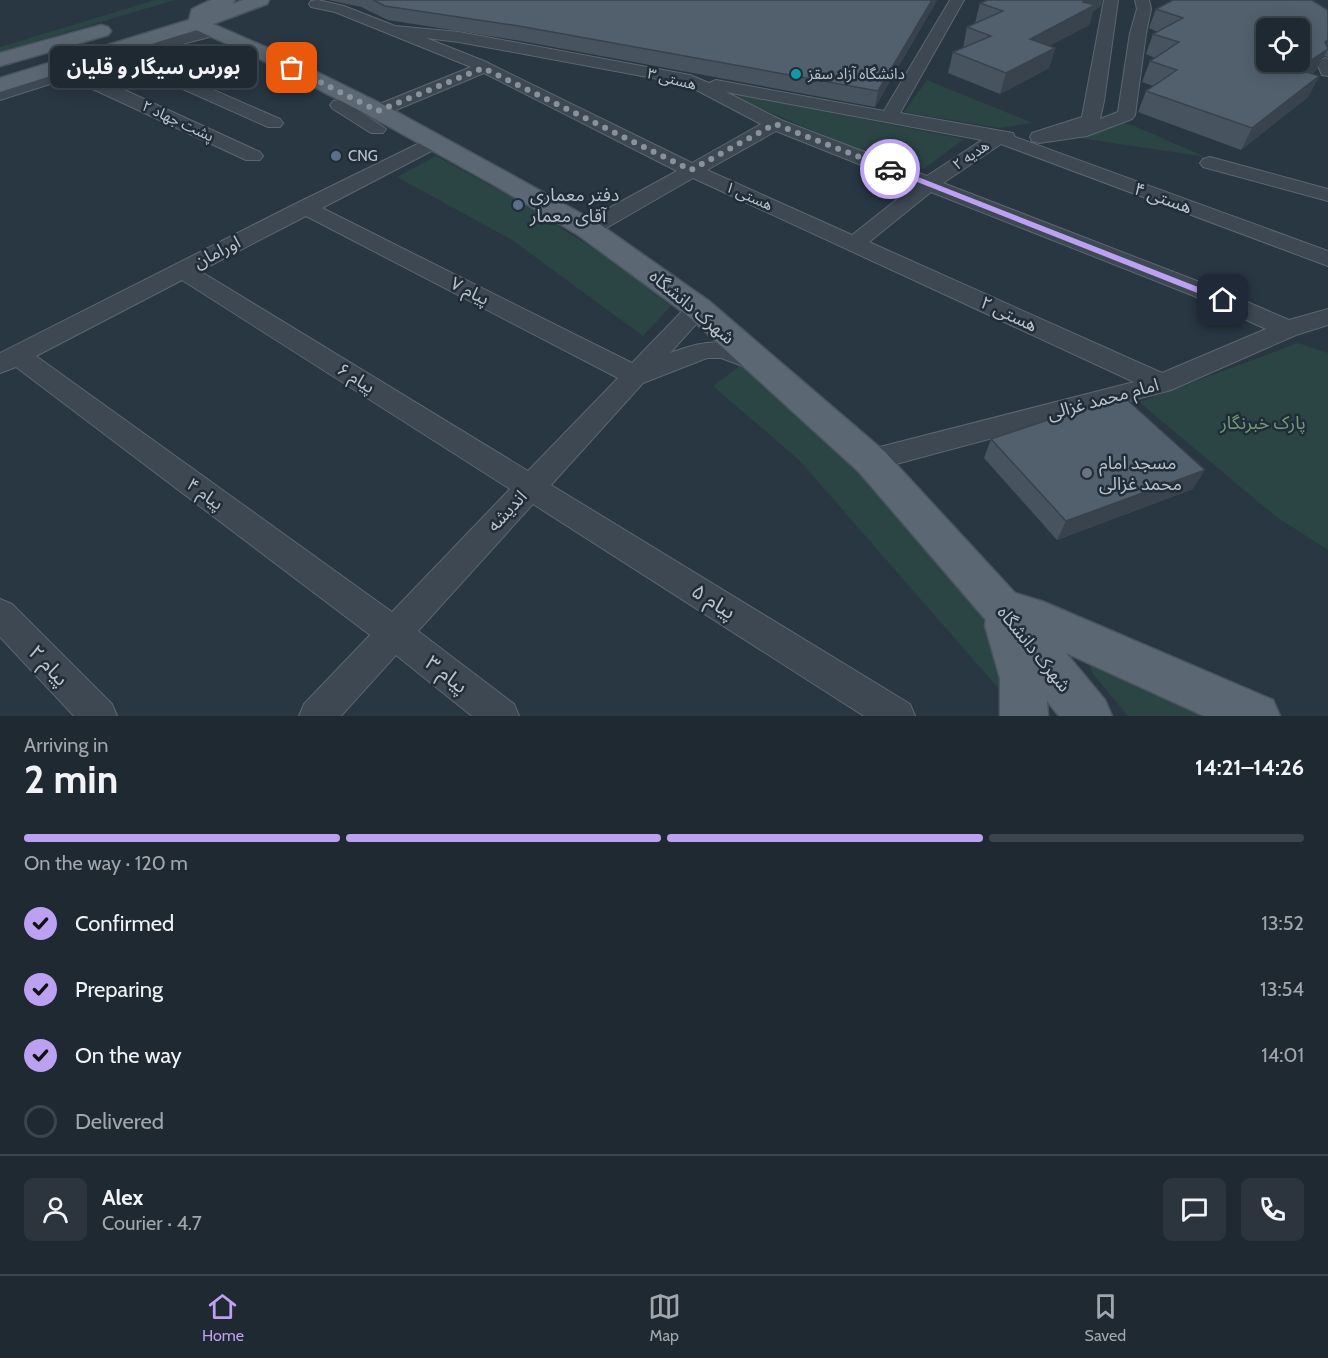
<!DOCTYPE html>
<meta charset="utf-8">
<style>
body{margin:0;font-family:Cabin,"Noto Sans Arabic",sans-serif;background:#2c353e;color:#f1f3f6;height:100vh;display:flex;flex-direction:column;font-size:22px;white-space:nowrap}
*{box-sizing:border-box;margin:0}
p{font-size:20px;color:#a1a6ac}
.icon{flex:none;width:33px;height:33px;fill:none;stroke:currentColor;stroke-width:2;stroke-linecap:round;stroke-linejoin:round}
.map{position:relative;height:716px;overflow:hidden}
.sheet{display:flex;flex-direction:column;background:#1f2932;flex:1}
.sheet>*{flex:none}
.buttons{position:absolute;left:1256px;top:18px;display:grid;gap:12px}
.buttons a{display:grid;place-items:center;width:54px;height:54px;border-radius:9px;background:#1f2932;box-shadow:0 3px 15px #0003,0 0 0 2px #3c454d;font-size:30px}
.pin{position:absolute;display:grid;place-items:center;width:51px;height:51px;color:#fff;margin:-26px;border-radius:12px;box-shadow:0 3px 9px #0006}
.courier{position:absolute;display:grid;place-items:center;width:60px;height:60px;margin:-30px;border:4px solid #bca0f2;border-radius:50%;background:#fff;color:#222;box-shadow:0 2px 8px #0007}
.bubble{position:absolute;height:42px;border-radius:9px;background:#1f2932;box-shadow:0 3px 15px #0003,0 0 0 2px #3c454d;font-size:20px;font-weight:700;line-height:42px;text-align:center}
.headline em{font-style:normal;font-weight:700}
.headline div{display:flex;flex-direction:column-reverse}
.headline{display:flex;align-items:center;justify-content:space-between;height:102px;padding:0 24px}
h1{font-size:39px;font-weight:700;line-height:45px}
.bar{display:grid;grid-template-columns:repeat(4,1fr);gap:9px 6px;align-content:center;height:72px;padding:0 24px}
.bar i{height:8px;border-radius:4px;background:#3c454d}
.bar .current{background:#bca0f2}
.bar p{grid-column:span 4}
.line{display:flex;align-items:center;gap:15px;padding:0 24px;border-top:2px solid #3c454d}
.line div{flex:1}
.round{display:grid;place-items:center;flex:none;width:63px;height:63px;border-radius:9px;background:#2c353e}
ol{padding:0 24px;list-style:none}
li{display:flex;align-items:center;gap:18px;height:66px}
li p{margin-inline-start:auto}
li .icon{padding:6px;border-radius:50%;background:#bca0f2;color:#111;stroke-width:4}
li:last-child{color:#a1a6ac}
li i{width:33px;height:33px;border:3px solid #3c454d;border-radius:50%}
.tabs{display:flex;justify-content:space-around;align-items:center;height:84px;border-top:2px solid #3c454d;background:#1f2932;font-size:16px;color:#a1a6ac}
.tabs a{display:grid;justify-items:center;gap:3px}
.tabs .current{color:#bca0f2}
.map>svg:first-child{display:block}
.green{fill:#2b4444}
.lines{fill:none;stroke-linecap:round;stroke-linejoin:round}
.minor-casing{stroke:#5b6670;stroke-width:2}
.major-casing{stroke:#49545f;stroke-width:3}
.minor{fill:#3d4853;fill-rule:evenodd}
.major{fill:#5b6873;fill-rule:evenodd}
.wall{fill:#47535f}
.shaded-wall{fill:#39434d}
.building{fill:#52606e;stroke:#39434d;stroke-width:1.5;fill-rule:evenodd}
.route{fill:#bca0f2}
.done{stroke:#87929c;stroke-width:6;stroke-dasharray:0 10.8}
.culture-dot{fill:#0f9aa8;stroke:#212d38;stroke-width:2}
.service-dot{fill:#5c6f8a;stroke:#212d38;stroke-width:2}
.worship-dot{fill:#6b7280;stroke:#212d38;stroke-width:2}
.labels{text-anchor:middle;dominant-baseline:central;stroke-width:5;stroke-linejoin:round;paint-order:stroke}
.far-poi-label{font-size:15px;fill:#bac3cc;stroke:#212d38;text-anchor:start}
.far-street-label{font-size:15px;fill:#bac3cc;stroke:#212d38}
.poi-label{font-size:18px;fill:#bac3cc;stroke:#212d38;text-anchor:start}
.street-label{font-size:18px;fill:#bac3cc;stroke:#212d38}
.park-label{font-size:18px;fill:#729c77;stroke:#212d38}
.near-street-label{font-size:21px;fill:#bac3cc;stroke:#212d38}
</style>
<div class="map">
<svg width="1328" height="716" viewBox="0 0 1328 716">
<rect width="100%" height="100%" fill="#293743"/>
<g class="green">
<polygon points="155,0 175,0 0,52 0,47"/>
<polygon points="927,80 1033,123 999,128 904,112"/>
<polygon points="735,94 964,139 924,169 900,167 745,102"/>
<polygon points="1123,123 1132,125 1206,157 1079,138"/>
<polygon points="436,156 514,198 613,261 671,306 643,336 512,240 397,177"/>
<polygon points="1298,343 1328,353 1328,550 1275,516 1139,402"/>
<polygon points="741,365 762,377 851,465 999,623 1006,697 799,460 713,386"/>
<polygon points="1083,651 1235,716 1128,716 1093,674"/>
</g>
<g class="lines">
<g class="minor-casing">
<g id="minor">
<path d="M318,0L344,6L395,26L459,32L690,75L709,83L716,80L884,111L950,0H964L900,113L1013,133L1015,137L1328,251V266L1001,144L943,183L1210,286L1289,320L1328,309V325L1296,335L1171,390L870,471L860,468L856,460L860,452L1134,382L693,178L596,234L588,235L580,234L577,229L580,224L677,171L484,73L384,115H372L369,111L372,107L471,67L335,12L311,7L309,4L311,1ZM426,38L459,42L685,84L761,124L692,163L484,61ZM726,92L982,140L927,176L781,120ZM776,131L914,186L852,235L707,170ZM931,192L1194,296L1266,329L1162,373L869,242Z"/>
<polygon points="1104,0 1118,0 1104,101 1100,119 1118,112 1130,33 1137,9 1135,0 1149,0 1151,9 1146,33 1135,115 1132,119 1087,136 1039,143 1032,141 1030,137 1032,133 1082,117"/>
<polygon points="212,27 220,32 217,35 136,56 280,119 283,123 280,127 268,127 120,61 85,72 260,152 263,156 260,160 246,160 69,78 0,100 0,89 115,52"/>
<polygon points="1325,58 1328,59 1328,76 1322,75 1317,63"/>
<polygon points="339,100 345,101 386,129 383,133 371,133 333,109 330,105 333,101"/>
<path d="M434,136L441,138L443,142L441,146L322,208L632,363L690,303L698,300L706,303L710,308L706,313L670,353C714,337 722,340 765,356L769,362L765,368L756,371L721,358H707L643,383L551,485L910,704L915,716H864L533,504L418,631L514,704L519,716H472L396,655L341,716H299L304,704L370,635L16,367L0,373V353L297,203ZM306,216L618,378L528,471L200,271ZM182,280L510,489L392,612L36,356Z"/>
<polygon points="1210,157 1328,189 1328,201 1203,167 1200,163 1203,159"/>
<polygon points="0,599 12,604 112,704 117,716 74,716 0,637"/>
</g>
</g>
<g class="major-casing">
<g id="major">
<polygon points="211,0 235,0 233,4 243,0 269,0 267,4 213,24 268,48 386,106 512,175 598,223 709,301 885,452 1015,593 1044,602 1273,700 1280,716 1204,716 1066,653 1105,700 1112,716 1059,716 1047,701 1048,716 1000,716 1000,678 985,626 986,620 859,472 687,315 578,235 494,185 370,116 254,56 196,30 0,92 0,78 189,20 192,9"/>
<polygon points="101,25 108,27 111,31 108,35 0,66 0,53"/>
</g>
</g>
<use href="#minor" class="minor"/>
<use href="#major" class="major"/>
</g>
<g class="wall">
<polygon points="328,0 937,0 875,107 521,41 388,20 361,7"/>
<polygon points="980,3 1101,6 1093,11 1089,25 1049,46 1055,48 1049,68 1000,94 948,73 953,52 963,48 967,27 976,23 975,23"/>
<polygon points="1156,9 1328,10 1328,57 1324,56 1317,69 1312,74 1319,76 1308,97 1241,150 1138,112 1146,91 1153,86 1142,82 1150,61 1155,58 1146,54 1153,34 1158,32 1149,28"/>
<polygon points="991,439 1193,489 1057,540 984,458"/>
</g>
<g class="shaded-wall">
<polygon points="932,0 937,0 875,107 878,91"/>
<polygon points="1086,0 1103,0 1101,6 1093,11 1089,25 1024,59 1030,39"/>
<polygon points="1328,40 1328,49 1317,69 1288,91 1298,69"/>
<polygon points="1055,48 1049,68 1000,94 1006,73"/>
<polygon points="1319,76 1308,97 1241,150 1252,128"/>
<polygon points="1205,470 1193,489 1057,540 1066,521"/>
</g>
<g class="building">
<polygon points="373,0 932,0 878,91 519,26 385,6"/>
<polygon points="988,0 1086,0 1083,2 1095,5 1030,39 1055,48 1006,73 953,52 991,36 967,27 1003,11 980,3"/>
<path d="M1173,0H1312L1328,10V40L1325,42L1328,49L1298,69L1319,76L1252,128L1146,91L1177,70L1150,61L1179,42L1153,34L1183,18L1156,9ZM1266,28H1299V62H1266Z"/>
<polygon points="1122,395 1205,470 1066,521 991,439"/>
</g>
<polygon class="route" points="890,166 1226,298 1227,300 1220,302 887,170 886,169"/>
<g class="lines">
<polyline class="done" points="292,68 378,111 483,68 691,170 775,124 890,169"/>
</g>
<circle class="culture-dot" cx="796" cy="74" r="6"/>
<g class="service-dot">
<circle cx="336" cy="156" r="6"/>
<circle cx="518" cy="205" r="6"/>
</g>
<circle class="worship-dot" cx="1087" cy="473" r="6"/>
<g class="labels">
<g class="far-poi-label">
<text x="808" y="74">دانشگاه آزاد سقز</text>
<text x="348" y="156">CNG</text>
</g>
<g class="far-street-label">
<text transform="translate(672 79) rotate(14)">هستی ۳</text>
<text transform="translate(178 121) rotate(25)">پشت جهاد ۲</text>
<text transform="translate(971 155) rotate(-34)">هدیه ۲</text>
<text transform="translate(749 196) rotate(24)">هستی ۱</text>
</g>
<g class="poi-label">
<text x="530" y="195">دفتر معماری<tspan x="530" dy="21">آقای معمار</tspan></text>
<text x="1099" y="463">مسجد امام<tspan x="1099" dy="21">محمد غزالی</tspan></text>
</g>
<g class="street-label">
<text transform="translate(1163 198) rotate(20)">هستی ۴</text>
<text transform="translate(217 252) rotate(-27)">اورامان</text>
<text transform="translate(470 291) rotate(27)">پیام ۷</text>
<text transform="translate(692 307) rotate(40)">شهرک دانشگاه</text>
<text transform="translate(1009 314) rotate(25)">هستی ۲</text>
<text transform="translate(356 378) rotate(32)">پیام ۶</text>
<text transform="translate(1103 399) rotate(-15)">امام محمد غزالی</text>
<text transform="translate(205 494) rotate(36)">پیام ۴</text>
<text transform="translate(507 511) rotate(-47)">اندیشه</text>
<text transform="translate(1034 649) rotate(51)">شهرک دانشگاه</text>
</g>
<g class="park-label">
<text x="1263" y="423">پارک خبرنگار</text>
</g>
<g class="near-street-label">
<text transform="translate(714 601) rotate(32)">پیام ۵</text>
<text transform="translate(49 665) rotate(46)">پیام ۲</text>
<text transform="translate(447 674) rotate(38)">پیام ۳</text>
</g>
</g>
</svg>
<div class="buttons">
<a><svg class="icon" aria-label="locate" viewBox="0 0 24 24"><circle cx="12" cy="12" r="6"/><path d="M12 2v4M12 18v4M2 12h4M18 12h4"/></svg></a>
</div>
<div class="pin" style="left:292px;top:68px;background:#ea580c"><svg class="icon" aria-label="bag" viewBox="0 0 24 24"><path d="M5 8h14l-1 12H6zM9 8a3 3 0 0 1 6 0"/></svg></div>
<div class="pin" style="left:1223px;top:300px;background:#1f2937"><svg class="icon" aria-label="home" viewBox="0 0 24 24"><path d="M3 11l9-7 9 7M6 9v11h12V9"/></svg></div>
<div class="courier" style="left:890px;top:169px"><svg class="icon" aria-label="car" viewBox="0 0 24 24"><path d="M5 17H2v-5l4-1 3-4h7l3 4 3 1v5h-3M9 17h6M6 11h13"/><circle cx="7" cy="17" r="2"/><circle cx="17" cy="17" r="2"/></svg></div>
<div class="bubble" style="left:50px;top:46px;width:207px">بورس سیگار و قلیان</div>
</div>
<section class="sheet">
<div class="headline"><div><h1>2 min</h1><p>Arriving in</p></div><em>14:21–14:26</em></div>
<div class="bar"><i class="current"></i><i class="current"></i><i class="current"></i><i></i><p>On the way · 120 m</p></div>
<ol>
<li><svg class="icon" aria-label="check" viewBox="0 0 24 24"><path d="M5 12l5 5 9-10"/></svg>Confirmed<p>13:52</p></li>
<li><svg class="icon" aria-label="check" viewBox="0 0 24 24"><path d="M5 12l5 5 9-10"/></svg>Preparing<p>13:54</p></li>
<li><svg class="icon" aria-label="check" viewBox="0 0 24 24"><path d="M5 12l5 5 9-10"/></svg>On the way<p>14:01</p></li>
<li><i></i>Delivered</li>
</ol>
<div class="line" style="height:108px"><a class="round"><svg class="icon" aria-label="person" viewBox="0 0 24 24"><circle cx="12" cy="8" r="4"/><path d="M4 21q1-7 8-7t8 7"/></svg></a><div><b>Alex</b><p>Courier · 4.7</p></div><a class="round"><svg class="icon" aria-label="chat" viewBox="0 0 24 24"><path d="M4 5h16v11H9l-5 4z"/></svg></a><a class="round"><svg class="icon" aria-label="phone" viewBox="0 0 24 24"><path d="M5 4h4l2 5-3 2q2 4 5 5l2-3 5 2v4C11 20 4 13 5 4z"/></svg></a></div>
</section>
<nav class="tabs">
<a class="current"><svg class="icon" aria-label="home" viewBox="0 0 24 24"><path d="M3 11l9-7 9 7M6 9v11h12V9"/></svg>Home</a>
<a><svg class="icon" aria-label="map" viewBox="0 0 24 24"><path d="M3 6l6-2 6 2 6-2v14l-6 2-6-2-6 2zM9 4v14M15 6v14"/></svg>Map</a>
<a><svg class="icon" aria-label="saved" viewBox="0 0 24 24"><path d="M7 4h10v16l-5-4-5 4z"/></svg>Saved</a>
</nav>
